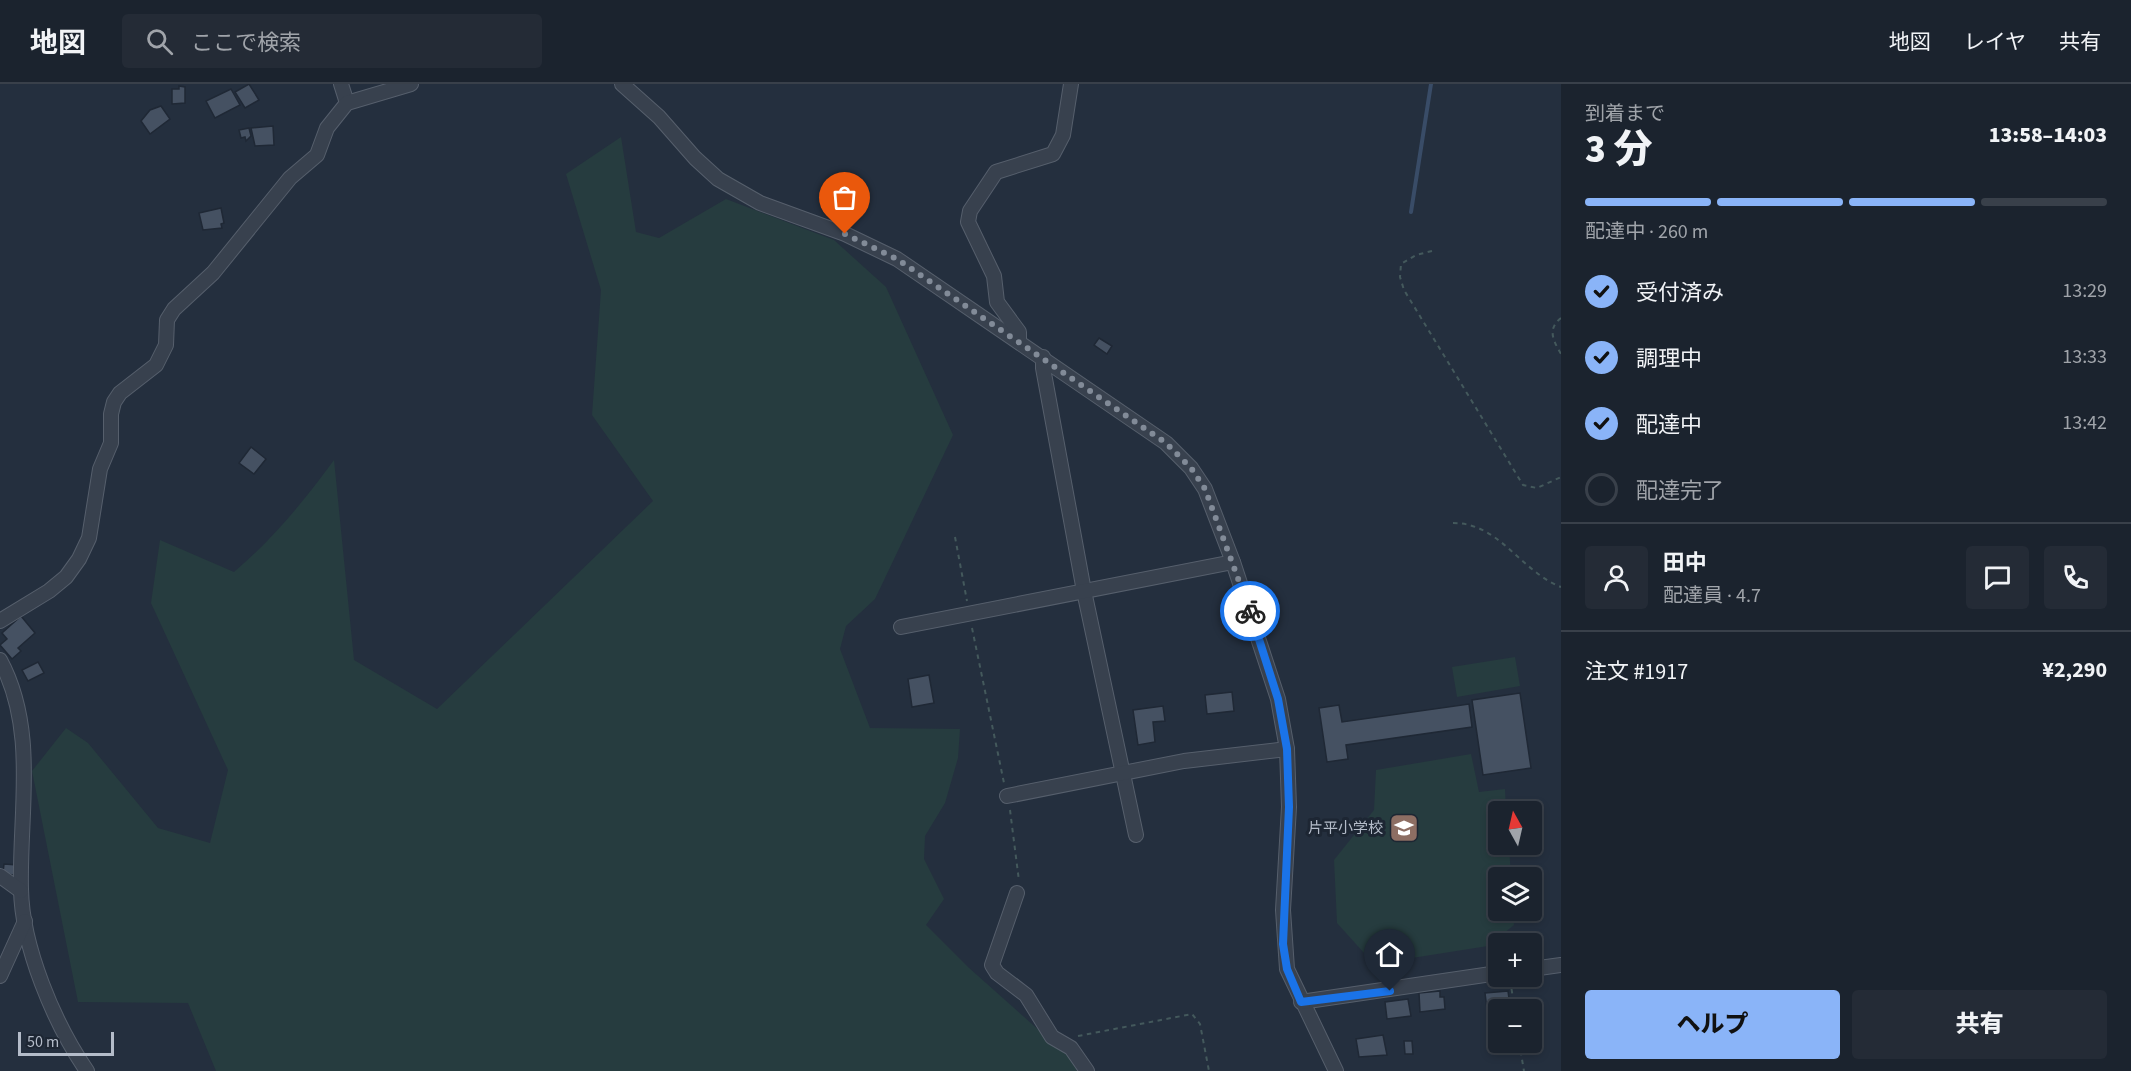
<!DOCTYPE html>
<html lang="ja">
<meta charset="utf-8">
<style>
body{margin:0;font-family:"Source Sans 3","Noto Sans JP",sans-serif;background:#242b36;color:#f1f3f6;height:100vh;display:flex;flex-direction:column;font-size:22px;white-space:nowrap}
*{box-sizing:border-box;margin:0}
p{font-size:20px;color:#a0a4aa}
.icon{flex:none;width:33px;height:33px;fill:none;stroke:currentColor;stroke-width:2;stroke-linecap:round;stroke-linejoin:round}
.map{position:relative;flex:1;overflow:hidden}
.side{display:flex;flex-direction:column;background:#1b232e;width:570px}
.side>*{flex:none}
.needle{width:39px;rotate:352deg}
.controls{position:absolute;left:1488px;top:717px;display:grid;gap:12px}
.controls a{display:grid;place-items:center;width:54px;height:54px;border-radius:6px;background:#1b232e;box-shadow:0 3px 9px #0003,0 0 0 2px #39404a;font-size:30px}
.scale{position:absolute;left:18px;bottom:15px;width:96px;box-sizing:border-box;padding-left:6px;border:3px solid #b4bcc9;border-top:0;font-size:16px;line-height:21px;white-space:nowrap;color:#b4bcc9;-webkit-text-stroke:4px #1d2633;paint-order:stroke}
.pin{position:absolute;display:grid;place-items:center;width:51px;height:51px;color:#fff;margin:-62px -26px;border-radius:50% 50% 50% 0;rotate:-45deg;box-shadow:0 0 6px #0007}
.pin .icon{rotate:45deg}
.courier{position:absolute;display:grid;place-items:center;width:60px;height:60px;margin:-30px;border:4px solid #1a73e8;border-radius:50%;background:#fff;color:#222;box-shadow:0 2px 8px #0007}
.headline em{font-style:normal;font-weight:800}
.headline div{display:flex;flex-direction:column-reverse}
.headline{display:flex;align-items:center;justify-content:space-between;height:102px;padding:0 24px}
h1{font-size:39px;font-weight:800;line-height:45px}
.bar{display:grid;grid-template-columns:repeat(4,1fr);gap:9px 6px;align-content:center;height:72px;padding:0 24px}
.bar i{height:8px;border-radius:4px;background:#39404a}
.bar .current{background:#8ab4f8}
.bar p{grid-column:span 4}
.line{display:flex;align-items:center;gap:15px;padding:0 24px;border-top:2px solid #39404a}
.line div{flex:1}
.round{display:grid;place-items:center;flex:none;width:63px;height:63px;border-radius:6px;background:#242b36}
ol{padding:0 24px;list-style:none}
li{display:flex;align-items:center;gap:18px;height:66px}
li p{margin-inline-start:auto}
li .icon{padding:6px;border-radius:50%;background:#8ab4f8;color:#111;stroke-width:4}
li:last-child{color:#a0a4aa}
li i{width:33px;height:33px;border:3px solid #39404a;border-radius:50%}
.cta{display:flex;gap:12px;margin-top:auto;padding:12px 24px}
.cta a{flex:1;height:69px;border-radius:6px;background:#8ab4f8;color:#111;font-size:24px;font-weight:800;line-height:69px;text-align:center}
.cta a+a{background:#242b36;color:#f1f3f6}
header{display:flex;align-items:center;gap:36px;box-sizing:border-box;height:84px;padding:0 30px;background:#1b232e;border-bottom:2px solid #39404a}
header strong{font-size:28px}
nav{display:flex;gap:33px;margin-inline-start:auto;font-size:21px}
.search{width:420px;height:54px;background:#242b36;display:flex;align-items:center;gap:15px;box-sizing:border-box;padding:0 21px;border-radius:6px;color:#a0a4aa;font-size:22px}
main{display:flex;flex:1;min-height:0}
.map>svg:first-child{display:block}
.green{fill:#263c3f}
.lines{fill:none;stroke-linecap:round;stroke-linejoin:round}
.stream{stroke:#394c67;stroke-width:4}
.building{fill:#455162;stroke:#1f2835;stroke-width:1.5}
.minor-casing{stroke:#565f6c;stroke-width:16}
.path{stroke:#44595c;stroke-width:2;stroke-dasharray:4.5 4.5;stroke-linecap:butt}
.minor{stroke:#38414e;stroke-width:14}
.done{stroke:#828b98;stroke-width:6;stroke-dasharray:0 10.8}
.route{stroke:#1a73e8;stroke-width:8}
.labels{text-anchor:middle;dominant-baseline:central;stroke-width:6;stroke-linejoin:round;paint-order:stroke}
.poi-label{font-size:15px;fill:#b4bcc9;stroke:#1d2633;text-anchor:end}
</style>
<header>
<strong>地図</strong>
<div class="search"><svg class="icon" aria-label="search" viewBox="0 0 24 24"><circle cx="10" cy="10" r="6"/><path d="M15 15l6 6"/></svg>ここで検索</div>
<nav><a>地図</a><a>レイヤ</a><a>共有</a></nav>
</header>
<main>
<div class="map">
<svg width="1561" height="987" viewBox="0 0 1561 987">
<rect width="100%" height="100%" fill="#242f3e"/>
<g class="green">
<path d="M621,53L636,148L659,154L726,115L834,156L886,203L953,351L875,515L846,542L840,565L870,644L960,645L958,674L945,719L925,752L924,775L944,815L926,841L968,883L1069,973L1077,987H216L188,919L78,918L32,687L66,644L88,659L158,744L210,759L228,686L151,519L160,456L234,488C273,455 304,417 334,376L354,576L437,625L653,417L592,331L601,206L566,90Z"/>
<polygon points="1515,573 1520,602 1457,613 1452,583"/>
<polygon points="1471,670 1479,708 1505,705 1506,727 1498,728 1498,760 1509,761 1511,793 1498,794 1498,826 1513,827 1514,841 1488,862 1374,880 1337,839 1334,776 1374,726 1376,686"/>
</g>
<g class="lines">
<polyline class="stream" points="1411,128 1431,0"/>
</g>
<g class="building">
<polygon points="249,0 259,16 245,24 235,8"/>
<polygon points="179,2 185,3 185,19 172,20 172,5 179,5"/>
<polygon points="231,5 240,21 215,34 206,17"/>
<polygon points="161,22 170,35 150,50 141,37 150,26"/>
<polygon points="273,42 274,61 255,62 251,44"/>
<polygon points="249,44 251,52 246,57 245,53 241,54 239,46"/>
<polygon points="221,124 224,139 221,140 222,144 203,146 199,129"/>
<polygon points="1099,254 1112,262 1107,270 1094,261"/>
<polygon points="251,363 266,375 254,390 239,379"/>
<polygon points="21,532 35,549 18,564 21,567 12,575 0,561 7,555 2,549"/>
<polygon points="38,578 44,589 28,597 22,586"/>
<polygon points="929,591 934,619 912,623 908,595"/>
<polygon points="1232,608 1234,627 1207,630 1205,611"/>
<polygon points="1520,609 1531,684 1483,691 1472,616"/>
<polygon points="1469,620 1472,643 1346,661 1348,675 1327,678 1319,624 1339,621 1342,638"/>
<polygon points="1163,622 1165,637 1153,638 1155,658 1138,661 1133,626"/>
<polygon points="4,780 18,781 17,792 3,789"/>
<polygon points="1440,907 1440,913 1444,913 1445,925 1420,928 1419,909"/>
<polygon points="1508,907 1510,922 1487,925 1485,909"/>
<polygon points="1408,915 1411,932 1387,935 1385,918"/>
<polygon points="1383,951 1387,971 1359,973 1356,955"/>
<polygon points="1404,957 1412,957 1413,970 1405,970"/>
</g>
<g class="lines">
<g class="minor-casing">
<g id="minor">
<polyline points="341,0 347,19"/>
<polyline points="622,0 659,33 695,74 718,95 760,119 845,150 897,175 1166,359 1191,384 1205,405 1233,478 1278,615 1287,665 1289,723 1283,826 1287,885 1336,987"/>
<polyline points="1019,258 1019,248 997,218 994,192 968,138 970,127 996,88 1053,70 1063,51 1071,0"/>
<polyline points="1043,273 1043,284 1084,507 1136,751"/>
<polyline points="0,537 49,507 66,493 79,475 89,454 100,385 111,359 111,330 114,318 120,309 156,281 166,261 167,236 174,225 213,189 290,94 317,71 327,44 347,19 411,0"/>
<polyline points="901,543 1233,478"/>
<path d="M0,576C38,646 19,729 21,805C22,863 54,939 87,987"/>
<polyline points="1007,712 1184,677 1287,665"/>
<polyline points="0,792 21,807"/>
<polyline points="1017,809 992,881 997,889 1026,911 1052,953 1071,964 1087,987"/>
<polyline points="1532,885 1561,881"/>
<polyline points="0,892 25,837"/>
<polyline points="1301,918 1498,889"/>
</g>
</g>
<g class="path">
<polyline points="1432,167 1416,171 1401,180 1400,193 1404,206 1523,401 1537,404 1561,393"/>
<path d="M1561,234C1547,245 1553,256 1561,270"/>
<path d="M1453,439C1500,439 1520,487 1561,503"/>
<polyline points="955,453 967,517"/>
<polyline points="972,544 1004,699"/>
<polyline points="1010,726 1019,797"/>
<polyline points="1510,896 1515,926"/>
<polyline points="1078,952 1192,930 1200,940 1209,987"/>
<polyline points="1519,958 1524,987"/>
</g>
<use href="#minor" class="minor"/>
</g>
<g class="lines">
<polyline class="done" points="845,150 897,175 1166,359 1191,384 1205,405 1250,527"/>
<polyline class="route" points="1250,527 1278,615 1287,665 1289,723 1283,860 1287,885 1301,918 1390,907"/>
</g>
<defs>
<g id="school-square" transform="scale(1.5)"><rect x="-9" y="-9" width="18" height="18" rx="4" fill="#8d6e63" stroke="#1d2633"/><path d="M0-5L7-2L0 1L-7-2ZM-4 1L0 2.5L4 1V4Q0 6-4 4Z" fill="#fff"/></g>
</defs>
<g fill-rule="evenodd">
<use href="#school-square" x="1404" y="744"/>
</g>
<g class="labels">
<g class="poi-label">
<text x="1383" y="744">片平小学校</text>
</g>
</g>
</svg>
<div class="controls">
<a><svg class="needle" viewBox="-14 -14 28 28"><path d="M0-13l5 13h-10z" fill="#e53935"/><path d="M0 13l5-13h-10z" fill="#a0a4aa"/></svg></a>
<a><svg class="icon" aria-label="layers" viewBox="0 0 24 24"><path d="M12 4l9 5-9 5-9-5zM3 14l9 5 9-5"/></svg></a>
<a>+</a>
<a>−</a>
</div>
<div class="scale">50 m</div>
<div class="pin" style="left:845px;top:150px;background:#ea580c"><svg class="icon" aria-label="bag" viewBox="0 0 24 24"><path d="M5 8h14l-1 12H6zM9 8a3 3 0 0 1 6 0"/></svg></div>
<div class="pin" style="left:1390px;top:907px;background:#1f2937"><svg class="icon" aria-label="home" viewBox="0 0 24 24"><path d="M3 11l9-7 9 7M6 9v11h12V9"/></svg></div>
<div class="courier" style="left:1250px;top:527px"><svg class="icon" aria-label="bike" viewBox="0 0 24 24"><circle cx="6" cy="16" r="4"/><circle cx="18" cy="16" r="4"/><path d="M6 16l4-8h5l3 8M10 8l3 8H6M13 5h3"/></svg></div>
</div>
<section class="side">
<div class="headline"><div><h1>3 分</h1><p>到着まで</p></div><em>13:58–14:03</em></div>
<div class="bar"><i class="current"></i><i class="current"></i><i class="current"></i><i></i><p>配達中 · 260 m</p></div>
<ol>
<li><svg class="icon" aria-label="check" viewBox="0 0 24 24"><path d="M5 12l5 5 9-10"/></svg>受付済み<p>13:29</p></li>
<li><svg class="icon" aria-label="check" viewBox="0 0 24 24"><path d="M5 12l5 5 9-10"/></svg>調理中<p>13:33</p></li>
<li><svg class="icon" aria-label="check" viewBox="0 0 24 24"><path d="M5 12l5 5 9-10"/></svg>配達中<p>13:42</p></li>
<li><i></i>配達完了</li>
</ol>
<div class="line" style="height:108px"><a class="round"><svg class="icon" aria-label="person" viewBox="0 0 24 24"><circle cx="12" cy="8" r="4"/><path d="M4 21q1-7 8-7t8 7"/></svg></a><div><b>田中</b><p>配達員 · 4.7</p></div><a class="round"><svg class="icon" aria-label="chat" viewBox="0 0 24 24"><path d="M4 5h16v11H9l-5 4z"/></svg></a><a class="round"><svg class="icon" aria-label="phone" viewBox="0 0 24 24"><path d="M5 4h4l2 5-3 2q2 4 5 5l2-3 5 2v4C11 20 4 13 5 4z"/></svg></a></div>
<div class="line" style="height:78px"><div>注文 #1917</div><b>¥2,290</b></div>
<div class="cta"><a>ヘルプ</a><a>共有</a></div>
</section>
</main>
